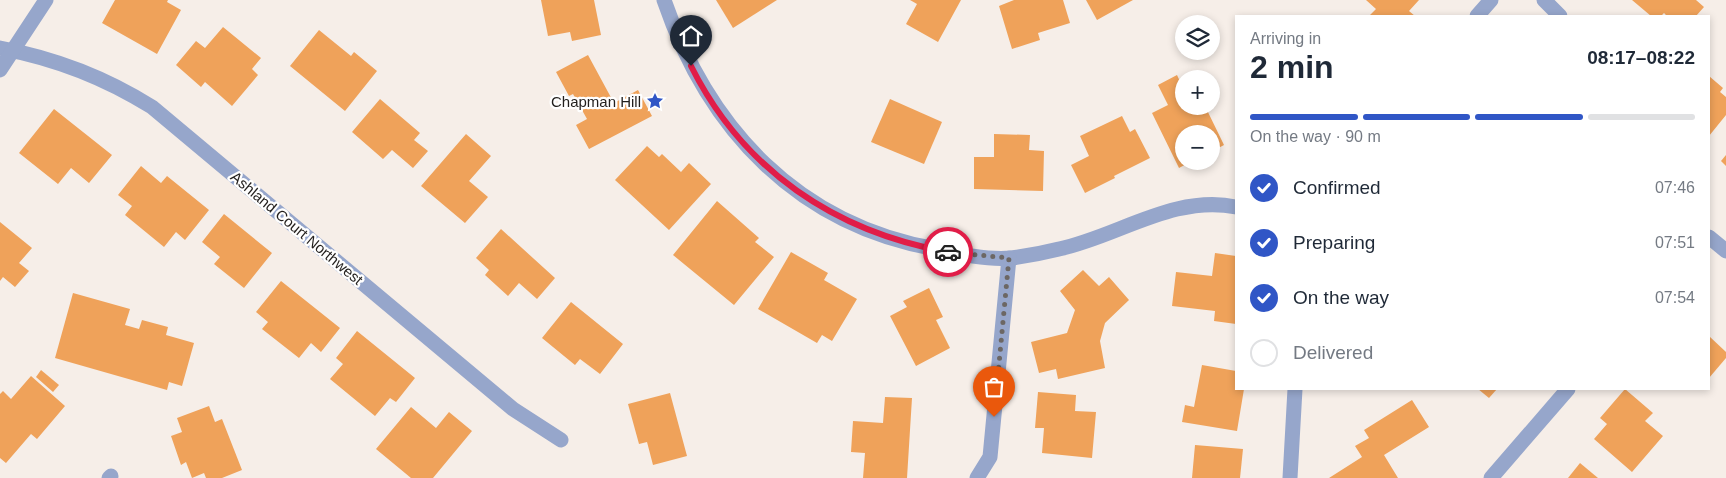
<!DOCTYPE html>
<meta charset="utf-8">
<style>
body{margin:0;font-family:Helvetica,sans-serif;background:#f6f6f7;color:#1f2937;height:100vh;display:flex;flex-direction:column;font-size:19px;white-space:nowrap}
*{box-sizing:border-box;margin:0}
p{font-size:16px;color:#747a83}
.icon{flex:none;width:28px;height:28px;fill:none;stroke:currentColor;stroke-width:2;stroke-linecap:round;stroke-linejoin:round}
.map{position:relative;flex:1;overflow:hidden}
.panel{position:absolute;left:1235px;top:15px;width:475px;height:375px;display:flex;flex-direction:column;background:#fff;border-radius:0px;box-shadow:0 2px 8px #0003}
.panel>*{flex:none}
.controls{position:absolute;left:1175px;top:15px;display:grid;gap:10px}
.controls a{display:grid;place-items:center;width:45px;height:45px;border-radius:50%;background:#fff;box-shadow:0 2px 8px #0003;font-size:25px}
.pin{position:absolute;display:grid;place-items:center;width:42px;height:42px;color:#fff;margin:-51px -21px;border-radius:50% 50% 50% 0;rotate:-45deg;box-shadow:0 0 5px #0007}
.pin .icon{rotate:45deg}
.courier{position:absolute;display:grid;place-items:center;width:50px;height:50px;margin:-25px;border:4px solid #e11d48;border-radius:50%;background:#fff;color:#222;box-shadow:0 1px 6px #0007}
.headline em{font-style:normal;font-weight:700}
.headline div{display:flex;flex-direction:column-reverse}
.headline{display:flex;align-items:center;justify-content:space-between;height:85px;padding:0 15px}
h1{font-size:32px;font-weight:700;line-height:38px}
.bar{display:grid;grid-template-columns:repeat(4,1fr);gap:8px 5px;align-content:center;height:60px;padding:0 15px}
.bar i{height:6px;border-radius:4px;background:#e0e1e3}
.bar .on{background:#3056c6}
.bar p{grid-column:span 4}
ol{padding:0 15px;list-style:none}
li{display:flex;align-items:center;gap:15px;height:55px}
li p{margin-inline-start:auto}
li .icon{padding:5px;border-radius:50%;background:#3056c6;color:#fff;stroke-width:4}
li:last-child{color:#747a83}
li i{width:28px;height:28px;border:2px solid #e0e1e3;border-radius:50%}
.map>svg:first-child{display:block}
.building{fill:#efa25a}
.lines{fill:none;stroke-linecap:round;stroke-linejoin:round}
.minor{stroke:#96a6cb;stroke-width:15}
.done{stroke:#6c6764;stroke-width:5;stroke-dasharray:0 9}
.route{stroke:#e11d48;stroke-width:6}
.labels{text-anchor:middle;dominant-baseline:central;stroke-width:4.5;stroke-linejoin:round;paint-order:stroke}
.poi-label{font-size:15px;fill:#221f1d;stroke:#fff;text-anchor:end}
.street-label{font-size:15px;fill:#221f1d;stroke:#fff}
</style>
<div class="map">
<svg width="1726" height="478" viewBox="0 0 1726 478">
<rect width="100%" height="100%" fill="#f6eee8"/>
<g class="building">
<polygon points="115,0 168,0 167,2 181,10 157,54 102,23"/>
<polygon points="541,0 594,0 601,35 572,41 570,32 548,36"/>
<polygon points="716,0 777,0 733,28"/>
<polygon points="910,0 961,0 938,42 906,24 917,4"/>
<polygon points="1014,0 1063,0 1070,23 1038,33 1040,40 1012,49 999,6"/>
<polygon points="1086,0 1133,0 1097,20"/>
<polygon points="1366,0 1419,0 1409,11 1415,16 1369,16 1376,9"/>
<polygon points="1632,0 1696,0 1704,7 1696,16 1667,16 1664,13 1661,16 1651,16"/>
<polygon points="223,27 261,58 252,69 258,75 232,106 205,82 201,87 176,65 196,41 205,48"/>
<polygon points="319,30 351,56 354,52 377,71 345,111 290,66"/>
<polygon points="588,55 614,103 638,90 652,116 589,149 576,125 587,119 573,94 569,96 556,72"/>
<polygon points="1177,75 1184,90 1184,106 1205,106 1224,145 1211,152 1211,134 1184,134 1184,161 1192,161 1179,168 1152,113 1168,105 1158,85"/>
<polygon points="1709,76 1723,88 1720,92 1726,97 1726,115 1709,136"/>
<polygon points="380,99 420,133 414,140 428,151 413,168 392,150 383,159 352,132"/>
<polygon points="890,99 942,122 924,164 871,142"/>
<polygon points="54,109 112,155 89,183 71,168 58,184 19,153"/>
<polygon points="1122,116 1130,132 1135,129 1150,158 1114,176 1115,178 1085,193 1071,165 1089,156 1080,136"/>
<polygon points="466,134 491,156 469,181 488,197 465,223 421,186"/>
<polygon points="994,134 1030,135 1029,150 1044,151 1043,191 974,189 974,157 994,157"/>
<polygon points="647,146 659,157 662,154 681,172 689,163 711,184 669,230 615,180"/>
<polygon points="1726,155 1726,166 1721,161"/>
<polygon points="141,166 161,183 167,176 209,210 185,240 176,232 164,247 125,215 132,206 118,195"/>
<polygon points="717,201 759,238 755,242 774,257 734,305 673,255"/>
<polygon points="224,214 272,253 244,288 214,264 220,257 202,242"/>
<polygon points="0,222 32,248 19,263 29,271 15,287 3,277 0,281"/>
<polygon points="501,229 555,278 537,299 519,283 508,296 485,275 489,270 476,258"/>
<polygon points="791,252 828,273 824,280 857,299 832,341 822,335 817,343 758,309"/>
<polygon points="1215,253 1236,256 1236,324 1214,321 1215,311 1172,306 1176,272 1212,276"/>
<polygon points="1083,270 1099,286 1109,277 1129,300 1105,323 1100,341 1105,368 1058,379 1056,369 1039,373 1031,342 1067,333 1075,310 1060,291"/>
<polygon points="281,281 340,328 321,352 311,343 299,358 262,329 268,322 256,312"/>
<polygon points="929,288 943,317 936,320 950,348 916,366 890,316 907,307 903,301"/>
<polygon points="73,293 130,309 125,325 139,329 142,320 168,327 166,335 194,343 182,386 169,382 167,390 55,358"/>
<polygon points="571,302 623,344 600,374 580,359 575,365 542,338"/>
<polygon points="357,331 415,378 396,402 390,398 375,416 330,379 343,364 336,358"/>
<polygon points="1709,336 1726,352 1726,358 1709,378"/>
<polygon points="1202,365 1236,371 1236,389 1244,389 1237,431 1182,422 1185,405 1194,407"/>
<polygon points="41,370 59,385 53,392 36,377"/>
<polygon points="31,376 65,406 37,439 31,434 6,463 0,458 0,394 3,391 11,399"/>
<polygon points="1478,389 1497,389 1489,398"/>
<polygon points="1625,389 1653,413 1645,421 1663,436 1632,472 1594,439 1607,424 1600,418"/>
<polygon points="1038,392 1076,395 1075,411 1096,412 1092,458 1042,453 1044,428 1035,428"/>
<polygon points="670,393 687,456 653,465 647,442 639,444 628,404"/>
<polygon points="885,397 912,398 907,478 863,478 865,453 851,452 853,421 883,423"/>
<polygon points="1412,400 1429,427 1384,455 1398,478 1329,478 1362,457 1355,446 1369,438 1364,430"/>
<polygon points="209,406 215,422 222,419 242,470 222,478 206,478 204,473 192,478 186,462 181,465 171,436 182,432 177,418"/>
<polygon points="411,407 436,428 449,412 472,431 433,478 411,478 376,449"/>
<polygon points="1195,445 1243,449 1240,478 1192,478"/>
<polygon points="1580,463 1598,478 1568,478"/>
</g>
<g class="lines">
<g class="minor">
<path d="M664,0C708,129 798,225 936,249C959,254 987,260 1011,258C1027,256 1043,253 1059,249C1117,237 1174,194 1236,207"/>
<polyline points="1544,0 1560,16"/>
<polyline points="1477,16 1491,0"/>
<path d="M0,48C54,58 106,78 152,107L513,409L561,440"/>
<polyline points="0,70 46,0"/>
<polyline points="1709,237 1726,251"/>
<polyline points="109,478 111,476"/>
<polyline points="977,478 990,457 1009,258"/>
<polyline points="1290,478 1295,389"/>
<polyline points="1491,478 1568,389"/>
</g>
</g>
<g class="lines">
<polyline class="done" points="948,252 1009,258 994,417"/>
<path class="route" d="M691,66C743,170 835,232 948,252"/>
</g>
<defs>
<g id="sight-bare" transform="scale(1.35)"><path d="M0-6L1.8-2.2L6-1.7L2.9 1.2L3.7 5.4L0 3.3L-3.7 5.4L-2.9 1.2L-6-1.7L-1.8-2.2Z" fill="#3056c6" stroke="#fff" stroke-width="2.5" paint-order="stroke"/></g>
</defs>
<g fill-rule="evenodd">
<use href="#sight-bare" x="655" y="101"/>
</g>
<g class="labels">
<g class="poi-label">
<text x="641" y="101">Chapman Hill</text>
</g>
<g class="street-label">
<text transform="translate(297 228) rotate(40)">Ashland Court Northwest</text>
</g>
</g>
</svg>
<div class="controls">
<a><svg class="icon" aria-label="layers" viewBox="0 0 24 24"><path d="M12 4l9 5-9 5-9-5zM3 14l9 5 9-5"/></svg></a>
<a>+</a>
<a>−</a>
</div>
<div class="pin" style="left:994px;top:417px;background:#ea580c"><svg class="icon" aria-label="bag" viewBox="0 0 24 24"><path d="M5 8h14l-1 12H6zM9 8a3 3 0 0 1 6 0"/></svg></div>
<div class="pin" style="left:691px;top:66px;background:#1f2937"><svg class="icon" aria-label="home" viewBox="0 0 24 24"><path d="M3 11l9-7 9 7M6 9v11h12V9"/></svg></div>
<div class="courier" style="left:948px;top:252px"><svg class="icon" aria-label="car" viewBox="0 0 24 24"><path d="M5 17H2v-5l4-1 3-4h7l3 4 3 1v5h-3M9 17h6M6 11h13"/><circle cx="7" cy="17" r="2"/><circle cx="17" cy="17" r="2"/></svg></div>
<section class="panel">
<div class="headline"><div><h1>2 min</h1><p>Arriving in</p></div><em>08:17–08:22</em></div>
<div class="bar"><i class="on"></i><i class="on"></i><i class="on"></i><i></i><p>On the way · 90 m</p></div>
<ol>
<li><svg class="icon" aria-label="check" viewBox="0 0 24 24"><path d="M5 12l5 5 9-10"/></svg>Confirmed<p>07:46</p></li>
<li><svg class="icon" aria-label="check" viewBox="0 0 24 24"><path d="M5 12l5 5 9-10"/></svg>Preparing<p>07:51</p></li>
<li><svg class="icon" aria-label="check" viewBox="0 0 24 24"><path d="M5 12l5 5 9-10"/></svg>On the way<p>07:54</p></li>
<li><i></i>Delivered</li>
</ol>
</section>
</div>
